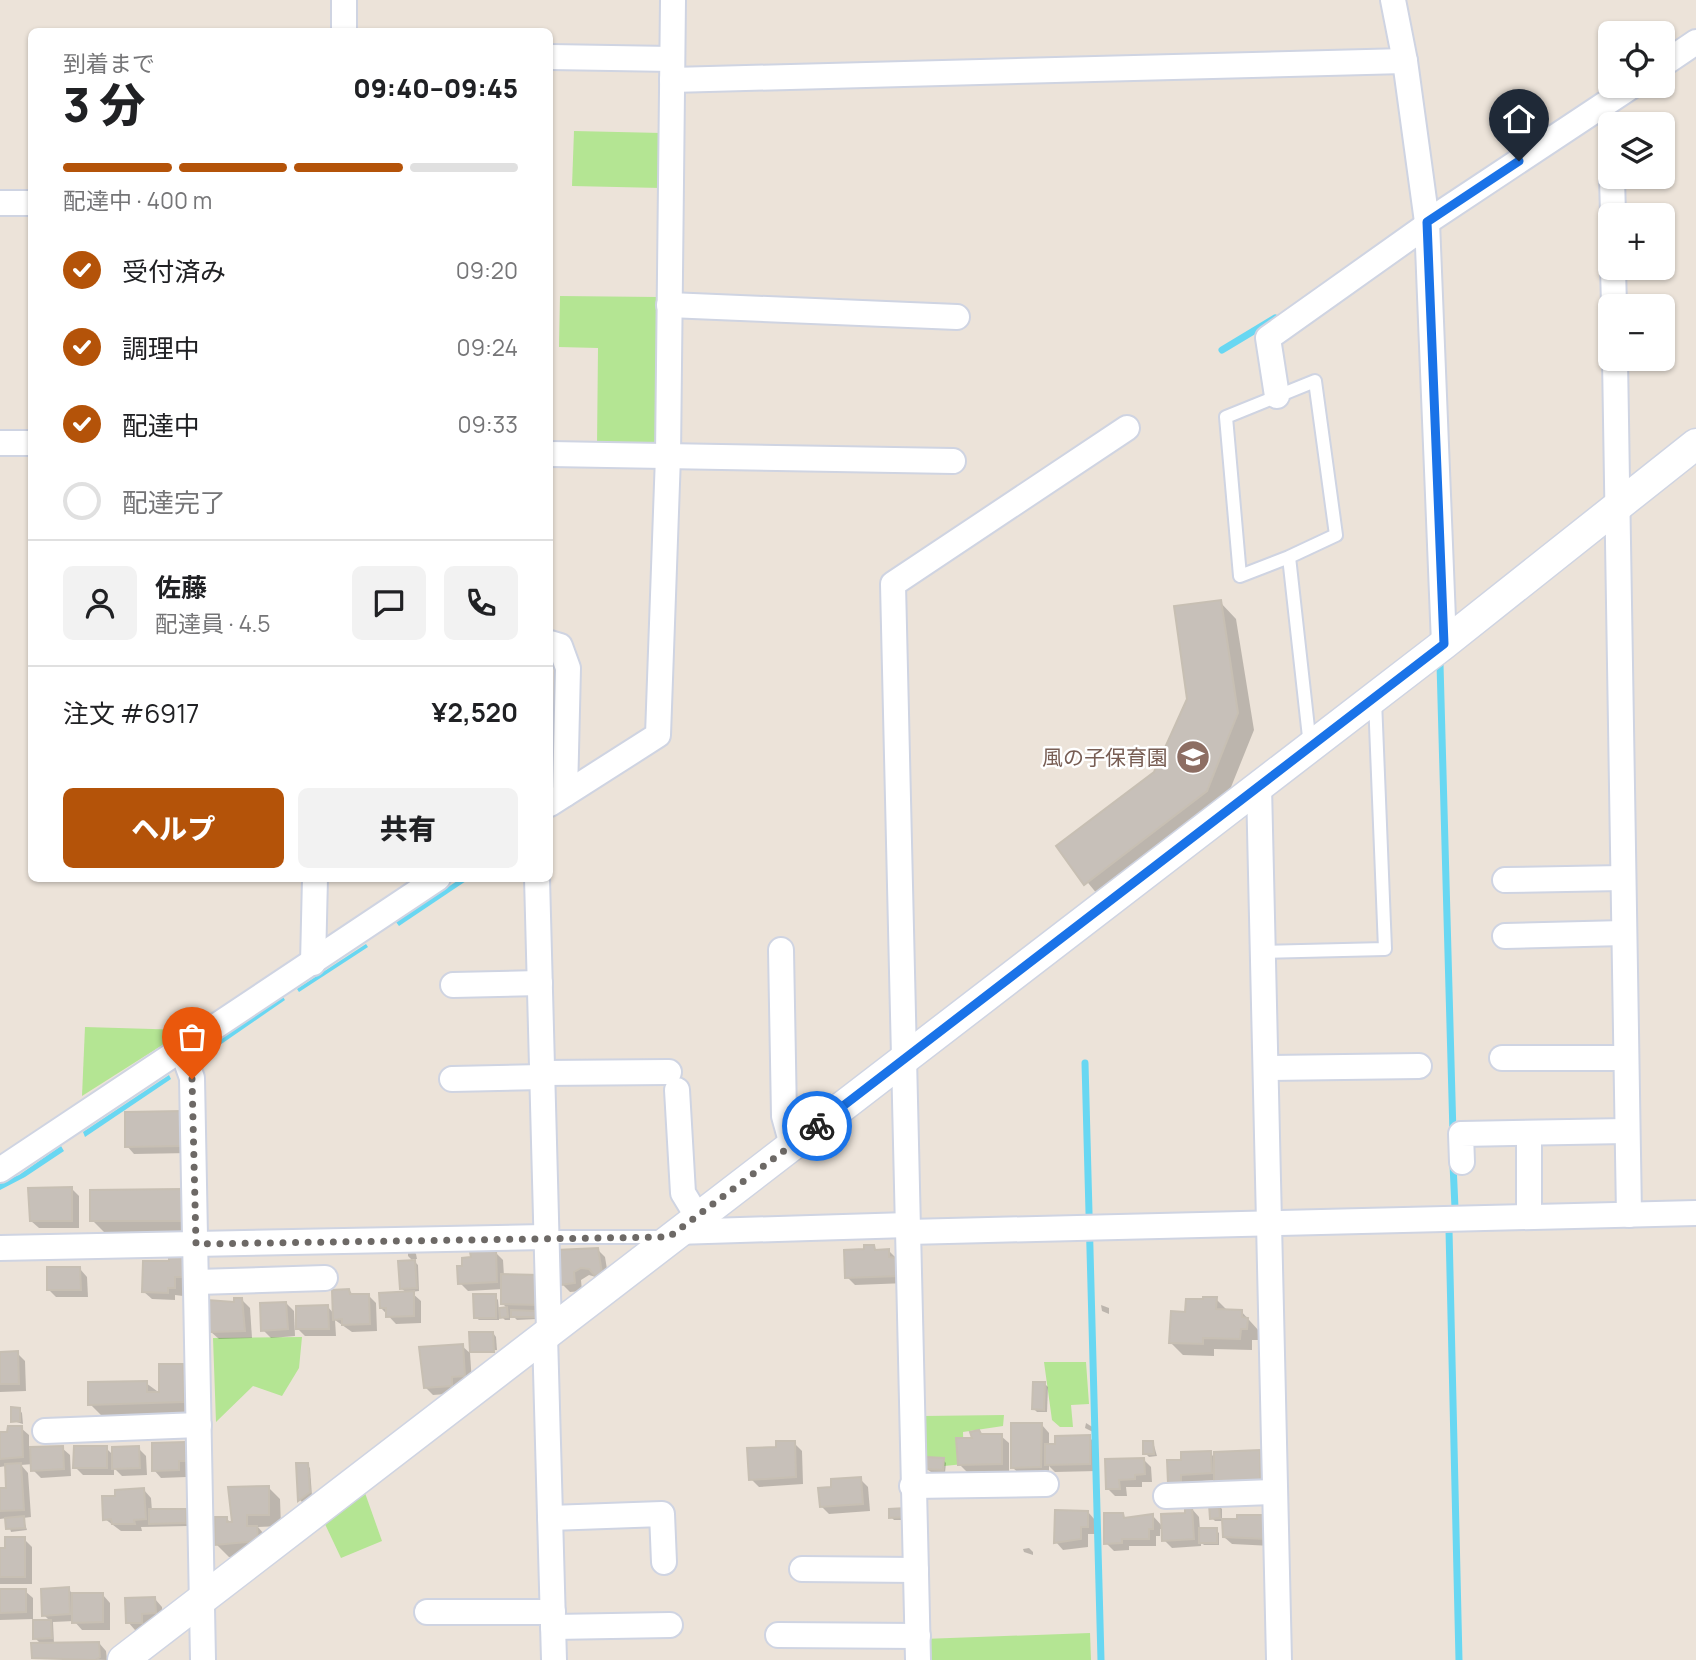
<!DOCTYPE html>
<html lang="ja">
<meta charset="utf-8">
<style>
body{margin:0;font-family:Manrope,"Noto Sans JP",sans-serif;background:#f2f2f2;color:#202124;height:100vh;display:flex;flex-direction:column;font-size:26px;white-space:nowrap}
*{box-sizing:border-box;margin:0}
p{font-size:23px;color:#757577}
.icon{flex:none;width:38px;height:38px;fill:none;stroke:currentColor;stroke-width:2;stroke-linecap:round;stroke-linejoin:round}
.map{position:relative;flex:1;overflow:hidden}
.drawer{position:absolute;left:28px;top:28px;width:525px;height:854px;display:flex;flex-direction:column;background:#fff;border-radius:10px;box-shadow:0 2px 5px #0004}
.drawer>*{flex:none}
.buttons{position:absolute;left:1598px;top:21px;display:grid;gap:14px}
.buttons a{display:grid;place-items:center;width:77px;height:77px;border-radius:10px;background:#fff;box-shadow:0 2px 5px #0004;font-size:35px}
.pin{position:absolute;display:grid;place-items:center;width:60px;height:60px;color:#fff;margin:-72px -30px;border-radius:50% 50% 50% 0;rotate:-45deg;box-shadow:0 0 7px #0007}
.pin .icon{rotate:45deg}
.courier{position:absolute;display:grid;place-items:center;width:70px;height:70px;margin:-35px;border:5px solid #1a73e8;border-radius:50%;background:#fff;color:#222;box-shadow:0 2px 9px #0007}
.overview em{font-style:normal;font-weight:800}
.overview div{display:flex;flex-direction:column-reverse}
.overview{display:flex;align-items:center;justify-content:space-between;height:119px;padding:0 35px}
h1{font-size:46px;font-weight:800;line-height:52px}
.bar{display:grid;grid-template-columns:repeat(4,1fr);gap:10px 7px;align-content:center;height:84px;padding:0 35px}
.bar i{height:9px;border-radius:5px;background:#e0e0e0}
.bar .selected{background:#b45309}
.bar p{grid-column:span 4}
.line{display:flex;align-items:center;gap:18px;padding:0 35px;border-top:2px solid #e0e0e0}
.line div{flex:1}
.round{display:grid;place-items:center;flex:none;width:74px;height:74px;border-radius:10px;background:#f2f2f2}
ol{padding:0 35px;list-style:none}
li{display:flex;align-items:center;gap:21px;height:77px}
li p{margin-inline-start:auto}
li .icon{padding:7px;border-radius:50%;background:#b45309;color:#fff;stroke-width:4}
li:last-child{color:#757577}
li i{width:38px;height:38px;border:4px solid #e0e0e0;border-radius:50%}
.action{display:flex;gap:14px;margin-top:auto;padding:14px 35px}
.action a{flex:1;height:80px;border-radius:10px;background:#b45309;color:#fff;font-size:28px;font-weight:800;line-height:80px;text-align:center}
.action a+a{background:#f2f2f2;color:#202124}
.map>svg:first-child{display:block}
.green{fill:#b4e593}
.water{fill:#68d7f2}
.shadow{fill:#0003}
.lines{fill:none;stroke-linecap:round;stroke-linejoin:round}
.stream{stroke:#68d7f2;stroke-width:7}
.building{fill:#c7c0b9;stroke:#c7bfb3;stroke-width:2}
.service-casing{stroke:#cfd4e2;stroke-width:16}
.minor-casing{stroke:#cfd4e2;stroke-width:28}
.tertiary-casing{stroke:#cfd4e2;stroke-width:33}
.service{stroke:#fff;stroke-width:12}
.minor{stroke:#fff;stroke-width:24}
.tertiary{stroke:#fff;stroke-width:30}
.done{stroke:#6d6966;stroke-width:7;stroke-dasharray:0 12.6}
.route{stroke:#1a73e8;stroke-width:9}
.labels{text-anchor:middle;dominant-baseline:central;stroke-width:5;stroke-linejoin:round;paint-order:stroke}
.education-label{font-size:21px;fill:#785e54;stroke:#fff;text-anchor:end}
</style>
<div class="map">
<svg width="1696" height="1660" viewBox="0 0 1696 1660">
<rect width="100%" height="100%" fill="#ece3d9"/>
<g class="green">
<polygon points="574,131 662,133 661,188 572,186"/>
<polygon points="560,296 658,297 655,447 597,446 598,348 559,347"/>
<polygon points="85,1027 186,1030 82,1096"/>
<polygon points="302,1337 299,1368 282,1396 253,1386 216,1422 213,1338"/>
<polygon points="1044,1362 1086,1362 1089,1404 1071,1405 1073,1427 1060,1427 1052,1420"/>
<polygon points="1004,1415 1003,1426 963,1432 964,1464 924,1468 924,1416"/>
<polygon points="365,1493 382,1541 341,1558 324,1522"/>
<polygon points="1090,1633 1091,1660 924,1660 923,1639"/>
</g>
<g class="water">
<polygon points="460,879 469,879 399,926 396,922"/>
<polygon points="366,944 368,947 299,992 297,989"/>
<polygon points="283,997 285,1000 204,1056 201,1052"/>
<polygon points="169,1075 171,1079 85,1137 83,1132"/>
<polygon points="61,1146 64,1151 25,1177 0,1190 0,1183 19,1175"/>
</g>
<g class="shadow">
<polygon points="1220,602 1236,619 1254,730 1223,807 1102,900 1058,846 1156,773 1189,699"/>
<polygon points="182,1112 190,1153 134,1154 127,1146"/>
<polygon points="71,1188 79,1196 79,1228 39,1228 31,1221"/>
<polygon points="180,1191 192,1203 192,1232 104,1232 92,1220"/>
<polygon points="873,1247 878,1251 888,1250 896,1258 907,1283 855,1285 847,1277 866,1251"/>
<polygon points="597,1249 605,1257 609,1281 589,1275 581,1280 582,1291 570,1292 562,1284 558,1252"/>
<polygon points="413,1250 416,1254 417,1259 412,1259 418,1265 419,1291 411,1292 421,1301 421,1323 396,1324 381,1308 407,1293 402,1289 414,1262 408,1256 408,1251"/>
<polygon points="495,1252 503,1260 504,1276 546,1312 534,1312 537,1319 517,1320 510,1313 510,1320 505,1320 499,1314 499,1320 479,1320 475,1317 495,1296 498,1300 499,1310 508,1309 503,1304 503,1289 468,1291 460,1283"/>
<polygon points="185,1260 191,1297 175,1295 175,1300 152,1299 144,1292 144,1262"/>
<polygon points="80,1269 87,1277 88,1297 56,1297 48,1289"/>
<polygon points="349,1290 354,1296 368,1295 376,1303 377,1331 352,1332 335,1320 336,1336 305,1336 298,1329 328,1307 334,1314"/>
<polygon points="1216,1299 1228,1311 1241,1311 1259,1331 1259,1340 1252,1340 1252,1350 1214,1349 1214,1356 1183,1355 1171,1343 1187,1313"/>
<polygon points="242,1300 250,1308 252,1338 219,1339 211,1332"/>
<polygon points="286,1303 294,1311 295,1336 271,1338 263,1330"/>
<polygon points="1101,1305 1109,1308 1109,1314 1102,1311"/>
<polygon points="493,1333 496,1337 497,1350 472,1351 471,1334"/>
<polygon points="462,1346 470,1353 472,1383 459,1393 433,1395 425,1387"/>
<polygon points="17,1353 25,1361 26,1391 0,1392 0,1354"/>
<polygon points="182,1365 194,1378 196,1414 102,1416 90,1404 146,1383 161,1394"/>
<polygon points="1045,1384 1048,1387 1047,1412 1037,1412 1034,1409"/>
<polygon points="19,1409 22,1413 23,1424 13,1421"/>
<polygon points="1086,1423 1094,1428 1093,1432 1085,1428"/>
<polygon points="1042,1425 1049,1433 1049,1446 1089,1437 1097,1445 1097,1471 1055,1472 1049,1466 1049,1474 1021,1475 1013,1468"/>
<polygon points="21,1428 29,1435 29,1449 62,1448 70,1455 71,1476 41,1478 33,1470 33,1464 21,1465 28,1473 31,1517 23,1518 27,1530 11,1532 7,1518 0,1519 0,1490 8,1489 6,1466 0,1467 0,1434"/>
<polygon points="982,1436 1001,1436 1009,1443 1009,1471 967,1472 959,1464 975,1439"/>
<polygon points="1153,1442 1157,1456 1149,1457 1145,1453"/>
<polygon points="794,1443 802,1451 803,1484 759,1487 751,1479 777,1449"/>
<polygon points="185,1444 192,1452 193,1468 186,1468 186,1477 161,1478 154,1470"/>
<polygon points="106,1448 114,1456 138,1448 146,1456 147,1475 122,1476 114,1468 114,1475 83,1475 75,1467"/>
<polygon points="1259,1452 1267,1460 1267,1489 1216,1480 1188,1482 1188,1490 1177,1490 1169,1483 1183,1461 1210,1453 1215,1458"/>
<polygon points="1143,1459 1151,1467 1152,1482 1142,1482 1142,1487 1126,1487 1127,1496 1115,1496 1107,1488"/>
<polygon points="943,1460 946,1463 945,1473 931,1472 927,1469"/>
<polygon points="298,1465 307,1465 310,1468 312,1496 303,1503 300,1500"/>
<polygon points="860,1479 868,1487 870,1511 829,1514 821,1506 833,1488"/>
<polygon points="268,1487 280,1499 281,1526 258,1527 269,1540 259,1556 229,1557 217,1545 227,1519 231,1523"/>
<polygon points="144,1490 151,1498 152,1511 185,1511 188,1514 188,1526 141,1527 142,1531 121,1531 105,1519 117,1497"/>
<polygon points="1219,1506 1222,1509 1222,1521 1215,1521 1212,1518"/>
<polygon points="1192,1509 1199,1517 1200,1530 1216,1530 1219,1533 1219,1545 1204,1545 1201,1542 1201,1546 1172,1548 1164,1540 1163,1529 1160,1529 1160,1536 1156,1536 1156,1546 1129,1546 1129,1550 1114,1551 1106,1543 1122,1515 1127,1520 1153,1516 1163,1527"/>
<polygon points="1088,1512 1095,1520 1095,1534 1088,1534 1088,1547 1063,1550 1056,1542"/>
<polygon points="909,1513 909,1520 894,1520 891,1517"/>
<polygon points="1264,1517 1272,1546 1232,1544 1224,1537"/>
<polygon points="24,1539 32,1547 32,1584 0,1584 0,1550 7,1550"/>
<polygon points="1029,1548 1033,1552 1033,1555 1024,1552 1023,1549"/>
<polygon points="68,1589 74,1595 103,1595 110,1603 110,1630 82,1630 74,1621 53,1622 54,1644 99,1643 106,1651 107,1660 33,1658 42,1645 35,1638 50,1621 44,1615"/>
<polygon points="0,1591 25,1591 33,1598 33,1619 0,1620"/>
<polygon points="155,1599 162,1607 163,1620 149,1621 149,1630 135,1630 128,1622"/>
</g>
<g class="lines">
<g class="stream">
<polyline points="1222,350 1275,318"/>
<polyline points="1440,664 1453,1134"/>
<polyline points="1085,1063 1101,1660"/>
<polyline points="1453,1164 1455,1208"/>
<polyline points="1449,1230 1459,1660"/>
</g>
</g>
<g class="building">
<polygon points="1221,600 1238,713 1207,791 1084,885 1056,846 1154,772 1187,699 1174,606"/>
<polygon points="182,1111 182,1146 125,1147 125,1112"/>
<polygon points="72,1187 72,1221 30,1221 28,1188"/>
<polygon points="181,1189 181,1221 90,1221 90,1190"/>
<polygon points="864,1245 874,1245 875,1250 889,1249 889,1257 896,1258 900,1276 845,1278 844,1250 864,1249"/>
<polygon points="598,1248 602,1273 595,1276 589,1269 581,1268 574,1272 575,1283 560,1285 556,1250"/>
<polygon points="496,1250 497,1282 458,1284 457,1266 462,1266 462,1258 471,1257 470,1252"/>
<polygon points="169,1258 186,1258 185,1277 175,1277 175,1288 168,1288 168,1293 142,1292 143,1261 169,1261"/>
<polygon points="415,1260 417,1288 400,1289 398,1261"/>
<polygon points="47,1267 80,1267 81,1290 47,1290"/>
<polygon points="501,1274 539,1275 538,1305 501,1304"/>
<polygon points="349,1289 350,1294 369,1294 370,1324 342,1325 342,1319 333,1320 332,1290"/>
<polygon points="414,1291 414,1316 386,1317 386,1308 380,1308 379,1293"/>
<polygon points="473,1294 496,1294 496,1318 474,1318"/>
<polygon points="1203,1297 1217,1297 1216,1309 1242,1310 1242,1317 1248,1318 1247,1329 1241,1329 1240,1339 1203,1338 1203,1344 1169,1343 1171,1311 1185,1312 1186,1299 1203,1299"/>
<polygon points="234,1298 242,1298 245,1331 210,1332 208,1300 234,1302"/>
<polygon points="286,1302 288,1329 261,1331 260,1303"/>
<polygon points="328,1305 329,1329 296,1329 296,1306"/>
<polygon points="507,1307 508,1317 500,1318 499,1308"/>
<polygon points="511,1310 535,1311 535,1317 511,1317"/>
<polygon points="469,1332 493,1332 494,1352 470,1352"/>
<polygon points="463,1344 465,1376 452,1377 452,1386 424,1388 419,1347"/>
<polygon points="18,1351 19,1384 0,1384 0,1352"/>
<polygon points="159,1364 183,1364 184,1402 88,1405 88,1382 147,1381 147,1392 159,1392"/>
<polygon points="1033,1382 1045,1382 1044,1410 1032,1409"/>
<polygon points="11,1407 20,1408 20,1421 11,1422"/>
<polygon points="1011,1423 1042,1423 1041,1467 1011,1468"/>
<polygon points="8,1426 22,1426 23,1457 0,1459 0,1432 7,1432"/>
<polygon points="979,1430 981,1434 1002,1434 1002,1464 958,1465 956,1438 972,1438 970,1432"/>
<polygon points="1090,1435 1090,1464 1045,1465 1045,1444 1055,1444 1055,1436"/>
<polygon points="776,1441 795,1441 796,1477 749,1480 747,1448 776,1447"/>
<polygon points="1143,1441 1153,1441 1154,1454 1143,1454"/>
<polygon points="185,1442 186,1461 179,1461 179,1470 152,1471 152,1443"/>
<polygon points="63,1446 64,1469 31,1471 30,1447"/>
<polygon points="74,1446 107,1446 107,1468 73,1468"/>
<polygon points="139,1446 140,1468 112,1469 112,1447"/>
<polygon points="1260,1450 1260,1482 1214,1482 1214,1452"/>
<polygon points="1211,1451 1212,1473 1181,1475 1181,1483 1168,1483 1167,1460 1181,1460 1181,1452"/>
<polygon points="926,1457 944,1458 943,1470 926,1469"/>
<polygon points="1144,1458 1145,1474 1135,1475 1135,1479 1119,1480 1120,1489 1106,1489 1105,1459"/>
<polygon points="21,1463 24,1510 0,1511 0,1488 6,1488 5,1464"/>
<polygon points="296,1463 308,1463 310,1492 298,1501"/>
<polygon points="861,1477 863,1504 820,1507 818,1488 831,1487 831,1479"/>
<polygon points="269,1486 269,1515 247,1515 247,1526 257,1526 258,1541 215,1545 215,1517 227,1517 227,1522 232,1522 228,1487"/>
<polygon points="144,1488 146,1519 134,1520 135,1524 112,1524 111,1519 103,1520 102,1496 115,1496 115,1490"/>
<polygon points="1209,1504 1219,1504 1220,1518 1210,1519"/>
<polygon points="1192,1507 1194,1539 1162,1541 1161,1514 1185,1513 1185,1508"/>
<polygon points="906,1508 906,1517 889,1518 889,1509"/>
<polygon points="149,1509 186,1509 186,1523 149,1524"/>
<polygon points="1055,1510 1088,1511 1088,1527 1081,1527 1081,1539 1054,1543"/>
<polygon points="1104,1513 1123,1513 1124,1518 1153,1514 1153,1529 1149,1529 1149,1539 1122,1539 1122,1543 1104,1544"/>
<polygon points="1237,1515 1265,1515 1265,1539 1223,1537 1222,1519 1237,1519"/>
<polygon points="24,1516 25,1528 6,1529 5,1518"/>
<rect x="1199" y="1528" width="18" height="15"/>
<polygon points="5,1537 25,1537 25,1577 0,1577 0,1548 5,1548"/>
<polygon points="69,1587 70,1614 42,1616 41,1589"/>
<polygon points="0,1589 26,1589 26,1612 0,1613"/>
<polygon points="72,1593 103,1593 103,1622 72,1623"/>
<polygon points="155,1597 156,1613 142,1614 142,1623 126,1623 125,1598"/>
<polygon points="33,1620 51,1620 52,1638 33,1639"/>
<polygon points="99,1642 100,1657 95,1660 32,1658 31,1643"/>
</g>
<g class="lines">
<g class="service-casing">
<g id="service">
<polyline points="1289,557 1240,576 1226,417 1315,381 1336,535 1289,557 1310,746"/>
<polyline points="1264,952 1385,949 1375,700"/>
<polyline points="544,1237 665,1237"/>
</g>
</g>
<g class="minor-casing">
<g id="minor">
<polyline points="1393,0 1405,61 1427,222 1444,644"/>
<polyline points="344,32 344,0"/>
<polyline points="550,57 672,59"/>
<polyline points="1662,65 1696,42"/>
<polyline points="672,80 1405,61"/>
<polyline points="1612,177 1613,215"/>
<polyline points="0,203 32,203"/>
<polyline points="1427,222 1632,86"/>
<polyline points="1613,268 1614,306"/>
<polyline points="669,305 957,317"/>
<polyline points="1615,359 1629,1215"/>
<polyline points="1277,396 1268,338 1427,225"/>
<polyline points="0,443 32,443"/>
<polyline points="550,454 953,461"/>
<polyline points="550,643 560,646 568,668 565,794"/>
<polyline points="1259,786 1279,1660"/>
<polyline points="550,804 658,735 668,456 673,0"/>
<polyline points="537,878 549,1331"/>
<polyline points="1505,880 1623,878"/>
<polyline points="1505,936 1624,933"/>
<polyline points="781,950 784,1116 792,1145"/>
<polyline points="313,963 315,878"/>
<polyline points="453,985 540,983"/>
<polyline points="182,1050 192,1078 203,1660"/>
<polyline points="1502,1058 1626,1058"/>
<polyline points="1267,1068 1419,1066"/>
<polyline points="542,1073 669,1072"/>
<polyline points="452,1079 542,1077"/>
<polyline points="677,1090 683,1193 697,1216"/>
<polyline points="1529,1133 1529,1217"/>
<polyline points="1462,1162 1461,1134 1627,1131"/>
<polyline points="0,1170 438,878"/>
<polyline points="676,1232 908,1225"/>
<polyline points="908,1232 1696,1213"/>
<polyline points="0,1248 544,1237"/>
<polyline points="197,1282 325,1278"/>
<polyline points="545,1335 554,1660"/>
<polyline points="45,1431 199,1425"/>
<polyline points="912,1486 1046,1484"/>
<polyline points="1166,1496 1275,1492"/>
<polyline points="550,1518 662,1514 664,1562"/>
<polyline points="802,1569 916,1570"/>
<polyline points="427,1612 553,1612"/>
<polyline points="553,1627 670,1625"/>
<polyline points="778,1635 918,1636"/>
<polyline points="918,1660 893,584 1127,428"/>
</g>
</g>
<g class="tertiary-casing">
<polyline id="tertiary" points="123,1660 1444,644 1696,444"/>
</g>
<use href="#service" class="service"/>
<use href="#minor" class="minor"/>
<use href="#tertiary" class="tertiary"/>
</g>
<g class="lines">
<polyline class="done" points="192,1079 196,1244 669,1237 817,1126"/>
<polyline class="route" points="817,1126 1444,644 1427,222 1519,161"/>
</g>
<defs>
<g id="school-disc" transform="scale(1.75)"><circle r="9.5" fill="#8d6e63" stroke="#fff"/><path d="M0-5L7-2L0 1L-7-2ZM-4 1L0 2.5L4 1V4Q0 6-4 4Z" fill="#fff"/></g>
</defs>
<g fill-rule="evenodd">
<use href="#school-disc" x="1193" y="757"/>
</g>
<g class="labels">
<g class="education-label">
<text x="1168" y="757">風の子保育園</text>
</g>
</g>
</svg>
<div class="buttons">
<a><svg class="icon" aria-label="locate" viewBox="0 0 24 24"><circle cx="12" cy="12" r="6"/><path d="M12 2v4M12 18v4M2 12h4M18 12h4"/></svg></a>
<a><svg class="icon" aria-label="layers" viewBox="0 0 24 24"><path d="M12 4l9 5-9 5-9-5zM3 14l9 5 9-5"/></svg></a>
<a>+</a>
<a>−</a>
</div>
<div class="pin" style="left:192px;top:1079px;background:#ea580c"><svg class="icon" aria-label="bag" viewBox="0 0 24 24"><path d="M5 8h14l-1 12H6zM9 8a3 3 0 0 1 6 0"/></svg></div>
<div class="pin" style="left:1519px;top:161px;background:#1f2937"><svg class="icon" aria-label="home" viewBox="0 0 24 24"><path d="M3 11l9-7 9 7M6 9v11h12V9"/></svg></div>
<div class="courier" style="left:817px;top:1126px"><svg class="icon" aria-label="bike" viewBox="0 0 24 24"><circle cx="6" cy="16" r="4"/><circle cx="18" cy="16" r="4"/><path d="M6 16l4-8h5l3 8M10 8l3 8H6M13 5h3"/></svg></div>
<section class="drawer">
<div class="overview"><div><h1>3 分</h1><p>到着まで</p></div><em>09:40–09:45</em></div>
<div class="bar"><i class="selected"></i><i class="selected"></i><i class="selected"></i><i></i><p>配達中 · 400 m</p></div>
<ol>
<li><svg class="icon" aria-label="check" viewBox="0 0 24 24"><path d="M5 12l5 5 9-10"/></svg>受付済み<p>09:20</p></li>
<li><svg class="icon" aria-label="check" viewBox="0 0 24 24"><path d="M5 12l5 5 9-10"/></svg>調理中<p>09:24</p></li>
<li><svg class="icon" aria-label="check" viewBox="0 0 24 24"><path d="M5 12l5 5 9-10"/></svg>配達中<p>09:33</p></li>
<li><i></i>配達完了</li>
</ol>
<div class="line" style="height:126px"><a class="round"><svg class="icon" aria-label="person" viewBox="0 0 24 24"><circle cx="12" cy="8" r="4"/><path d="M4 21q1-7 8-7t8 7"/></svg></a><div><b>佐藤</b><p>配達員 · 4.5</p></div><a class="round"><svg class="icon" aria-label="chat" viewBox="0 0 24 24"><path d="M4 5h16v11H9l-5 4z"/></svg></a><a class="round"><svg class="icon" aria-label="phone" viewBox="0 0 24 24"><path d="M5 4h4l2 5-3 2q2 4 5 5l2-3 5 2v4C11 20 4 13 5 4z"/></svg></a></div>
<div class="line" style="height:91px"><div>注文 #6917</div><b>¥2,520</b></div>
<div class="action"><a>ヘルプ</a><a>共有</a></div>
</section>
</div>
